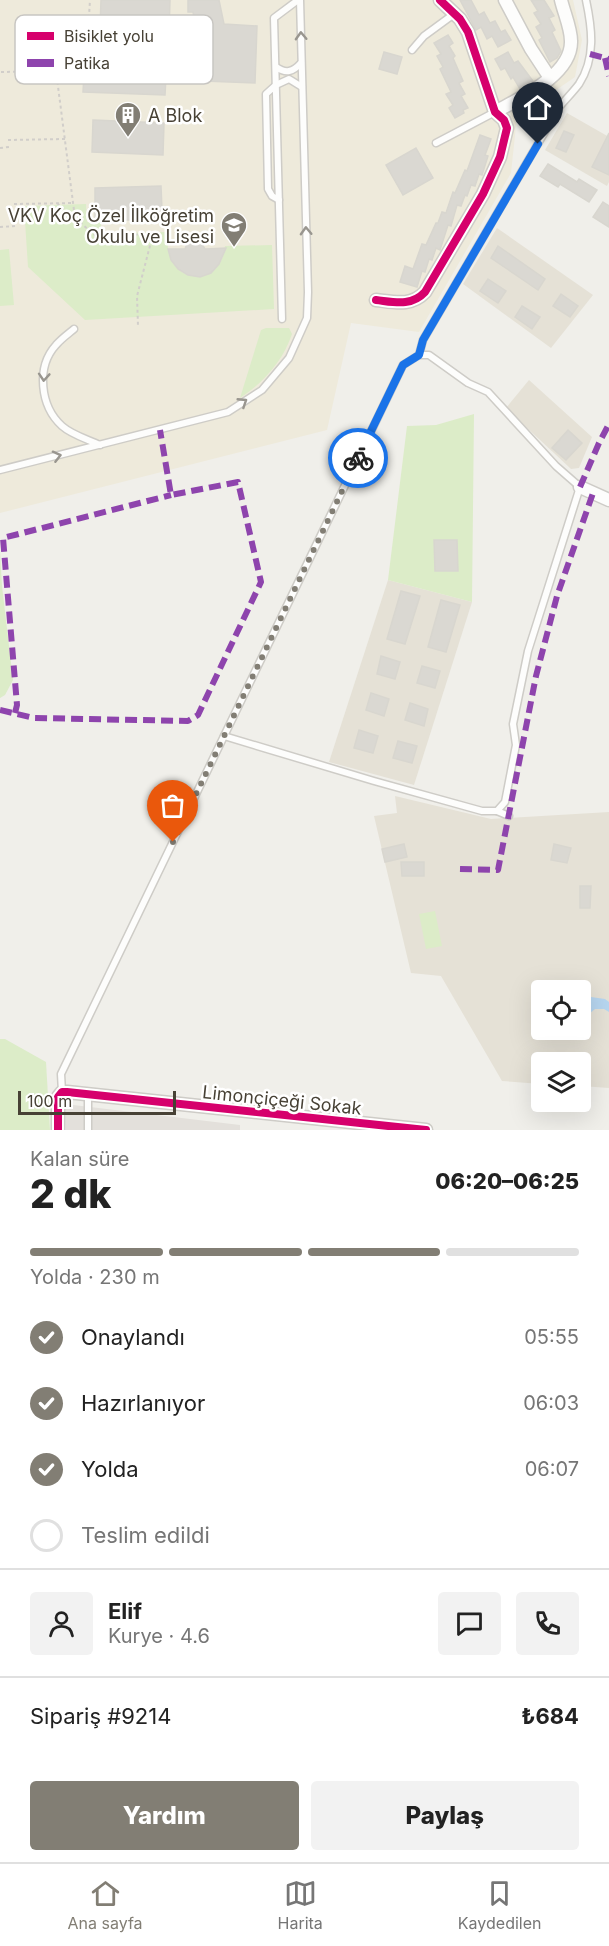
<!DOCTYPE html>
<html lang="tr">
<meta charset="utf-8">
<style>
body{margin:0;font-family:Inter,sans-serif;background:#f2f2f2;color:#222;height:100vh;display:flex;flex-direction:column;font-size:22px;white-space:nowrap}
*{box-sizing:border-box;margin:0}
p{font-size:20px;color:#767676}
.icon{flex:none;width:33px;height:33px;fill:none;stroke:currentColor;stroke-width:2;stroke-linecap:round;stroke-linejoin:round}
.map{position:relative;height:1130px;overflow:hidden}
.drawer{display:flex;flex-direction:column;background:#fff;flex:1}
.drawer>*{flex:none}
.buttons{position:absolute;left:531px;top:980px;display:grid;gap:12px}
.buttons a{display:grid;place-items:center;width:60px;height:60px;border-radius:6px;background:#fff;box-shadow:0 6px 24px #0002;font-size:30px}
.scale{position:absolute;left:18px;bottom:15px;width:158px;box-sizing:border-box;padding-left:6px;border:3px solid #474135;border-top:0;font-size:16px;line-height:21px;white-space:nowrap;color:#474135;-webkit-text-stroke:4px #fff;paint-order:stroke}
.pin{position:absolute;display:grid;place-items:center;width:51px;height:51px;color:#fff;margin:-62px -26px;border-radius:50% 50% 50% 0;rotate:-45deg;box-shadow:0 0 6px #0007}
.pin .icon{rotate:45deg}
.courier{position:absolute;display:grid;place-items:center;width:60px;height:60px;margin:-30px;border:4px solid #1a73e8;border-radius:50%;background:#fff;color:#222;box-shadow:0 2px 8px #0007}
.summary em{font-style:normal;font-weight:800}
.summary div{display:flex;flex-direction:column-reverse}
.summary{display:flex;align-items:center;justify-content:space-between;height:102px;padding:0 30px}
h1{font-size:39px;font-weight:800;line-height:45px}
.bar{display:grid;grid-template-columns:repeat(4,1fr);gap:9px 6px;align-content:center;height:72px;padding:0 30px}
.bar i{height:8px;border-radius:4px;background:#e0e0e0}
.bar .on{background:#827e74}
.bar p{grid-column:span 4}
.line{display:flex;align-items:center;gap:15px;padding:0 30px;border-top:2px solid #e0e0e0}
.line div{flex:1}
.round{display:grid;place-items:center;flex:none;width:63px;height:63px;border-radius:6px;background:#f2f2f2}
ol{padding:0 30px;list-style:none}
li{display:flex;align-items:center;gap:18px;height:66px}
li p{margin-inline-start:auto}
li .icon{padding:6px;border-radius:50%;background:#827e74;color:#fff;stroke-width:4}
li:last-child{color:#767676}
li i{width:33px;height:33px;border:3px solid #e0e0e0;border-radius:50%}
.cta{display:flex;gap:12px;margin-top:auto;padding:12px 30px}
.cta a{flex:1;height:69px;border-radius:6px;background:#827e74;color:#fff;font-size:24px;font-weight:800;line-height:69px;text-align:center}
.cta a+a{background:#f2f2f2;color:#222}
.menu{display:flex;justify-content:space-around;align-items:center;height:84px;border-top:2px solid #e0e0e0;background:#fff;font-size:16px;color:#767676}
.menu a{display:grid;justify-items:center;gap:3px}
.menu .on{color:#827e74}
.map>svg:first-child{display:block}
.residential{fill:#e5e1d6;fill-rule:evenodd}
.industrial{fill:#e3e0db}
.education{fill:#eeeadb}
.green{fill:#dcecc8}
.water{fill:#b7d6f0}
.building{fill:#dad8d2;stroke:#d8d6cf;stroke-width:1.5}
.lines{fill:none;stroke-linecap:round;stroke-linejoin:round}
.lane-casing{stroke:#ceccc7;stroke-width:9}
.street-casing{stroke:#ceccc7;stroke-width:15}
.path{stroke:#d1ceca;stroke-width:2;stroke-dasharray:3 3;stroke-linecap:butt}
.lane{stroke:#fdfdfc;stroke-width:6}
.street{stroke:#fdfdfc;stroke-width:12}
.quiet{stroke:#8e44ad;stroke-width:6;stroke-dasharray:12 6;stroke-linecap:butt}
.cycleway-casing{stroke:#fff;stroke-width:11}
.cycleway{stroke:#d6006c;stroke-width:8}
.oneway{stroke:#99968f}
.done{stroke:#827e74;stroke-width:6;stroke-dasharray:0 10.8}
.route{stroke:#1a73e8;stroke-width:8}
.labels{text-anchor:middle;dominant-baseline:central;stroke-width:5;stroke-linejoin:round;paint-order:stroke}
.poi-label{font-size:18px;fill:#474135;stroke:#fff;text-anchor:start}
.street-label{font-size:18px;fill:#474135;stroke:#fff}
.key{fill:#fff;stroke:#c8c6c2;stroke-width:1.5}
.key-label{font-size:16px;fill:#474135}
</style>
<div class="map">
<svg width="609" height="1130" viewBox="0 0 609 1130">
<rect width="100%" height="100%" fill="#f0efea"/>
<g class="residential">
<polygon points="567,113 609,137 609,182 607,186 545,150"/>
<polygon points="497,228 593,295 551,348 463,284"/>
<polygon points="529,380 592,437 579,468 571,469 506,408"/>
<polygon points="388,580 472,602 414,785 329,762"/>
<path d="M395,796L491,819L609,812V1088L581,1086L580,1062H542L541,1084L502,1081L441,976L411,973L374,816L397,813ZM542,990H580V1029H542Z"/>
</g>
<polygon class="industrial" points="65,1104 240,1125 240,1130 66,1130"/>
<polygon class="education" points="0,0 573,0 582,40 575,77 517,117 511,173 419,332 351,323 327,430 0,513"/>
<g class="green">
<path d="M86,204L87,222H101V233L167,232C168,241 167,252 172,261C181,279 207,282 219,264C223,259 224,252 225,246L272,245L274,309L85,320L28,267L24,206Z"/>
<polygon points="9,249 14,305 0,306 0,250"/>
<path d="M266,328H289L292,334C283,361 263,383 240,398L261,330Z"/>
<polygon points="474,414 472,602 388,580 407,426 436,425"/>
<polygon points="0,551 2,586 13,680 5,695 0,698"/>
<polygon points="435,911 442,946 426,949 419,914"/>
<polygon points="0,1039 5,1039 46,1062 50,1130 0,1130"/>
</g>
<polygon class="water" points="591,997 605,999 609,1002 609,1012 604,1009 595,1009 589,1014 588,1022 583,1024 581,1022 581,1006"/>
<g class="building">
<polygon points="101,0 170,0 169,32 100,29"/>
<polygon points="188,0 219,0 224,24 257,26 255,83 204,81 206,16 194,17 193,12 188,12"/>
<polygon points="460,0 471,0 479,15 484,12 490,23 495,21 501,32 505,30 511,40 498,47 492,36 487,39 481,27 476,30"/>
<polygon points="531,0 544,0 554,16 549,18 555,30 552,32 561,51 557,58 550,62 539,40 542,38 536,27 541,24 534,13 538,11"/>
<polygon points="448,35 453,43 449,46 455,56 453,58 463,81 459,83 465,94 461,96 468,108 463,110 464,113 455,118 449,108 453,105 446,94 451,92 440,69 443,67 437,56 441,54 434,43"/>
<polygon points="384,52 402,57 397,74 379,69"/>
<polygon points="508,52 514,63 518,61 533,81 520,89 513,77 511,79 505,68 501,70 495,59"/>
<polygon points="85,57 167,60 165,95 83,92"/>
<polygon points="93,120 164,123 163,155 92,152"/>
<polygon points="564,131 574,135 566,152 556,148"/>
<polygon points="609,133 609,175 592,167"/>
<polygon points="480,135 491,139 485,155 488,156 482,175 479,174 475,186 471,185 467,196 465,195 461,206 457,205 451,226 448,225 440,250 436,248 432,260 429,259 425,272 422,271 417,287 400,282 405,266 413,269 422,244 426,245 436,223 438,223 442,212 446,213 453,192 455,193 465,170 467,171"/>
<polygon points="416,148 433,178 403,195 386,165"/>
<polygon points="548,164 577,182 579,179 597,190 589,202 560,184 558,187 540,176"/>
<polygon points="161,186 162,210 160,219 95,221 95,188"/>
<polygon points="603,202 609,206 609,227 593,217"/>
<polygon points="193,239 200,241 205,249 226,248 219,264 211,273 200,277 188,275 178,269 171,260 168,249 185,249 187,244"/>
<polygon points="498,246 545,279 538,290 491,258"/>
<polygon points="488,279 506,291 498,303 480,291"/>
<polygon points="561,294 578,306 570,317 553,306"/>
<polygon points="522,306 540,317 532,329 515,317"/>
<polygon points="568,430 582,443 566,460 552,448"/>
<polygon points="434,540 457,540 458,571 435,571"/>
<polygon points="401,591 420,596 405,644 387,639"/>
<polygon points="441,600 460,605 446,652 428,647"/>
<polygon points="381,656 400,662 395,679 377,674"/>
<polygon points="422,666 440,671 435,688 417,683"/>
<polygon points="371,693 389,699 384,716 366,710"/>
<polygon points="410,703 428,709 424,726 405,720"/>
<polygon points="359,730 378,736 373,753 354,748"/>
<polygon points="398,741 417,746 412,763 393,758"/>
<polygon points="404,844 407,857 385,862 382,849"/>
<polygon points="554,844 571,848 567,863 551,860"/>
<polygon points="401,862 424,862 424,876 402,876"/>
<polygon points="580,886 591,886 590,908 580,908"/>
</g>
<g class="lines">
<g class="lane-casing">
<g id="lane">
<polyline points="412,50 424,36 454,14"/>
<path d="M276,67C286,74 293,72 301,63"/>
<polyline points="436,143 495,112"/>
<polyline points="279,200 272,196 268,189 266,94 276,85 289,79 302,87"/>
<polyline points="282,319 274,18 298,0"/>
<path d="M74,329C68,334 61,339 56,345C36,367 40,406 62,426C72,435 87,439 100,445"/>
<polyline points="0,470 228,412 262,390 289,358 307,318 308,292 300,0"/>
<polyline points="224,736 374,781 482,811 497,811 505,802 516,745 513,724 528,651 580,487 556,466 488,392 468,383 429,355 419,355"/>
<polyline points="497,811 509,816"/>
<path d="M62,1092L61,1074L403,365L419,355L423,340L560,106C566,99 573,92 579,84C596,58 592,28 586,0"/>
<polyline points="88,1094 88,1130"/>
</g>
</g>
<g class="street-casing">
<g id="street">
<polyline points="505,0 531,49 550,78"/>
<path d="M495,112C520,98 572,75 571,41C571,28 564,13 561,0"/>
<path d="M376,300C394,302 411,307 425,292L483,194L500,157L507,128L504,120L495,112L468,32L460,19L440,0"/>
<polyline points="580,487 609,500"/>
<polyline points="58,1130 58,1097 62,1092 67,1092 426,1130"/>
</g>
</g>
<g class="path">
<polyline points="1,72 56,71 75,218"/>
<polyline points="58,74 67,74 87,48 90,0"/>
<polyline points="8,140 65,139"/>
<polyline points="0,148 9,147"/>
<polyline points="57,203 96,236 153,234 137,296 138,326"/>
<polyline points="14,204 73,203"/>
<polyline points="0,227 16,226"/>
</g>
<use href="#lane" class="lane"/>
<use href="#street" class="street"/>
<g class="quiet">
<polyline points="590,54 609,59"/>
<polyline points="605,58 609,76"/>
<polyline points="580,487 599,443 609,424"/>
<polyline points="0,710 34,718 188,721 198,715 261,582 238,482 171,495 160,430"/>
<polyline points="15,713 17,705 3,538 171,495"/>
<polyline points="460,869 498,870 536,676 557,596 593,493"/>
</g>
<g class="cycleway-casing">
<g id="cycleway">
<path d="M376,300C394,302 411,307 425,292L483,194L500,157L507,128L504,120L495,112L468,32L460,19L440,0"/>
<polyline points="58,1130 58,1097 62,1092 67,1092 426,1130"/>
</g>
</g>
<use href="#cycleway" class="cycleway"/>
</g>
<defs><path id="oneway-chevron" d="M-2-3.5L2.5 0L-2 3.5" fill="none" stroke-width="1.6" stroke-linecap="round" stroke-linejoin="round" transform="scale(1.5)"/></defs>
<g class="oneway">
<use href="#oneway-chevron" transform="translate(301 36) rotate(-92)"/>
<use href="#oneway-chevron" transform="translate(306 231) rotate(-92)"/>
<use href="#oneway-chevron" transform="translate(44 377) rotate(94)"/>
<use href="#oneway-chevron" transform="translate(243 402) rotate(-33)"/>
<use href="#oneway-chevron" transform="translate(57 456) rotate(-14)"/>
</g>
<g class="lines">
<polyline class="done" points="173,842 358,458"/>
<polyline class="route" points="358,458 403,365 419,355 423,340 538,144"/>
</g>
<defs>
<g id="building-pin" transform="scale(1.35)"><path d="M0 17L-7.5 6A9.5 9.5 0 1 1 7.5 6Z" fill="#827e74" stroke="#fff"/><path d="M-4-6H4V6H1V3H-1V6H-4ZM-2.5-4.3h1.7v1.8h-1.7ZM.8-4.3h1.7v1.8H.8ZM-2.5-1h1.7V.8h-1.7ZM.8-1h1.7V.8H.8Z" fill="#fff"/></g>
<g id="school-pin" transform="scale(1.35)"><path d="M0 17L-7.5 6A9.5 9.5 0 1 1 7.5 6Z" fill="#827e74" stroke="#fff"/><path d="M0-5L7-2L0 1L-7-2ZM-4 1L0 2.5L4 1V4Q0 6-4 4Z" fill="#fff"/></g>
</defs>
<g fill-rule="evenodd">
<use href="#building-pin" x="128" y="115"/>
<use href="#school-pin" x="234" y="225"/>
</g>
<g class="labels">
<g class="poi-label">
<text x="148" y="115">A Blok</text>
<text x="214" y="215" text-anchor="end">VKV Koç Özel İlköğretim<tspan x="214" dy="21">Okulu ve Lisesi</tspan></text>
</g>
<g class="street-label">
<text transform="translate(282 1100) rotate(6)">Limonçiçeği Sokak</text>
</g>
</g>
<rect x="15" y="15" width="198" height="69" rx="9" class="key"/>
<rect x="27" y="32" width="27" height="8" fill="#d6006c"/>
<rect x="27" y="59" width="27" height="8" fill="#8e44ad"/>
<g class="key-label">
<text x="64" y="42">Bisiklet yolu</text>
<text x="64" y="69">Patika</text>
</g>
</svg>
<div class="buttons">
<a><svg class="icon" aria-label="locate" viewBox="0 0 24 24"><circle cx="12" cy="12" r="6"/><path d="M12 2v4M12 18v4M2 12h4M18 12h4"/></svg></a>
<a><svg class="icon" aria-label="layers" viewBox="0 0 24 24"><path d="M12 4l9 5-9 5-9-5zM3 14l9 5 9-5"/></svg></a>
</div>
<div class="scale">100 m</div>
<div class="pin" style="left:173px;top:842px;background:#ea580c"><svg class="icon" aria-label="bag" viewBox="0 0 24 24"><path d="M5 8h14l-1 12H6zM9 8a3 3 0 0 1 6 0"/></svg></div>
<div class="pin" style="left:538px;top:144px;background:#1f2937"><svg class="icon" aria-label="home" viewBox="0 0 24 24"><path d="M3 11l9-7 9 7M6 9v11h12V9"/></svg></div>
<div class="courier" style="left:358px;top:458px"><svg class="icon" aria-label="bike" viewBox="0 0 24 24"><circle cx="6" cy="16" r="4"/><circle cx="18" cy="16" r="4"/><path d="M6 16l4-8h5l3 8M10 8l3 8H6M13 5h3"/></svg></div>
</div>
<section class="drawer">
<div class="summary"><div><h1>2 dk</h1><p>Kalan süre</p></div><em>06:20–06:25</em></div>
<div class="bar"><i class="on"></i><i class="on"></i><i class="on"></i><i></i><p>Yolda · 230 m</p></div>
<ol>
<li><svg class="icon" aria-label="check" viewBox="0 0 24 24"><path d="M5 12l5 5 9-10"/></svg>Onaylandı<p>05:55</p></li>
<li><svg class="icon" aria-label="check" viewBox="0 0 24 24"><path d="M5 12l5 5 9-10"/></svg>Hazırlanıyor<p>06:03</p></li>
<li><svg class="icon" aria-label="check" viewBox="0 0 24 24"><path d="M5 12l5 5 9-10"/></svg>Yolda<p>06:07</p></li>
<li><i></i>Teslim edildi</li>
</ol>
<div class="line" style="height:108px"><a class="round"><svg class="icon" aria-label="person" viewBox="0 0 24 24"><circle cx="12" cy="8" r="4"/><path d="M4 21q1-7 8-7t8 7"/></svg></a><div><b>Elif</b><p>Kurye · 4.6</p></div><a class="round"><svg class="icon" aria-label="chat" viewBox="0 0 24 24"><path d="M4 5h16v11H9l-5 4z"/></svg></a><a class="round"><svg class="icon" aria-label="phone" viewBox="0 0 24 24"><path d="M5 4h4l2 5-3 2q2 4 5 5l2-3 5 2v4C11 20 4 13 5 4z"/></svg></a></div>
<div class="line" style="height:78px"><div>Sipariş #9214</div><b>₺684</b></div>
<div class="cta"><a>Yardım</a><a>Paylaş</a></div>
</section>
<nav class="menu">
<a class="on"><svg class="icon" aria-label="home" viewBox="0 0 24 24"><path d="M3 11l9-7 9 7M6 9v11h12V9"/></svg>Ana sayfa</a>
<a><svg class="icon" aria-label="map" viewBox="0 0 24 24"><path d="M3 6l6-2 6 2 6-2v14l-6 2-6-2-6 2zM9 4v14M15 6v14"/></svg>Harita</a>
<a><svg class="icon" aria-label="saved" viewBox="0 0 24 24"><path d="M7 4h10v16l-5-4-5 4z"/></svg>Kaydedilen</a>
</nav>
